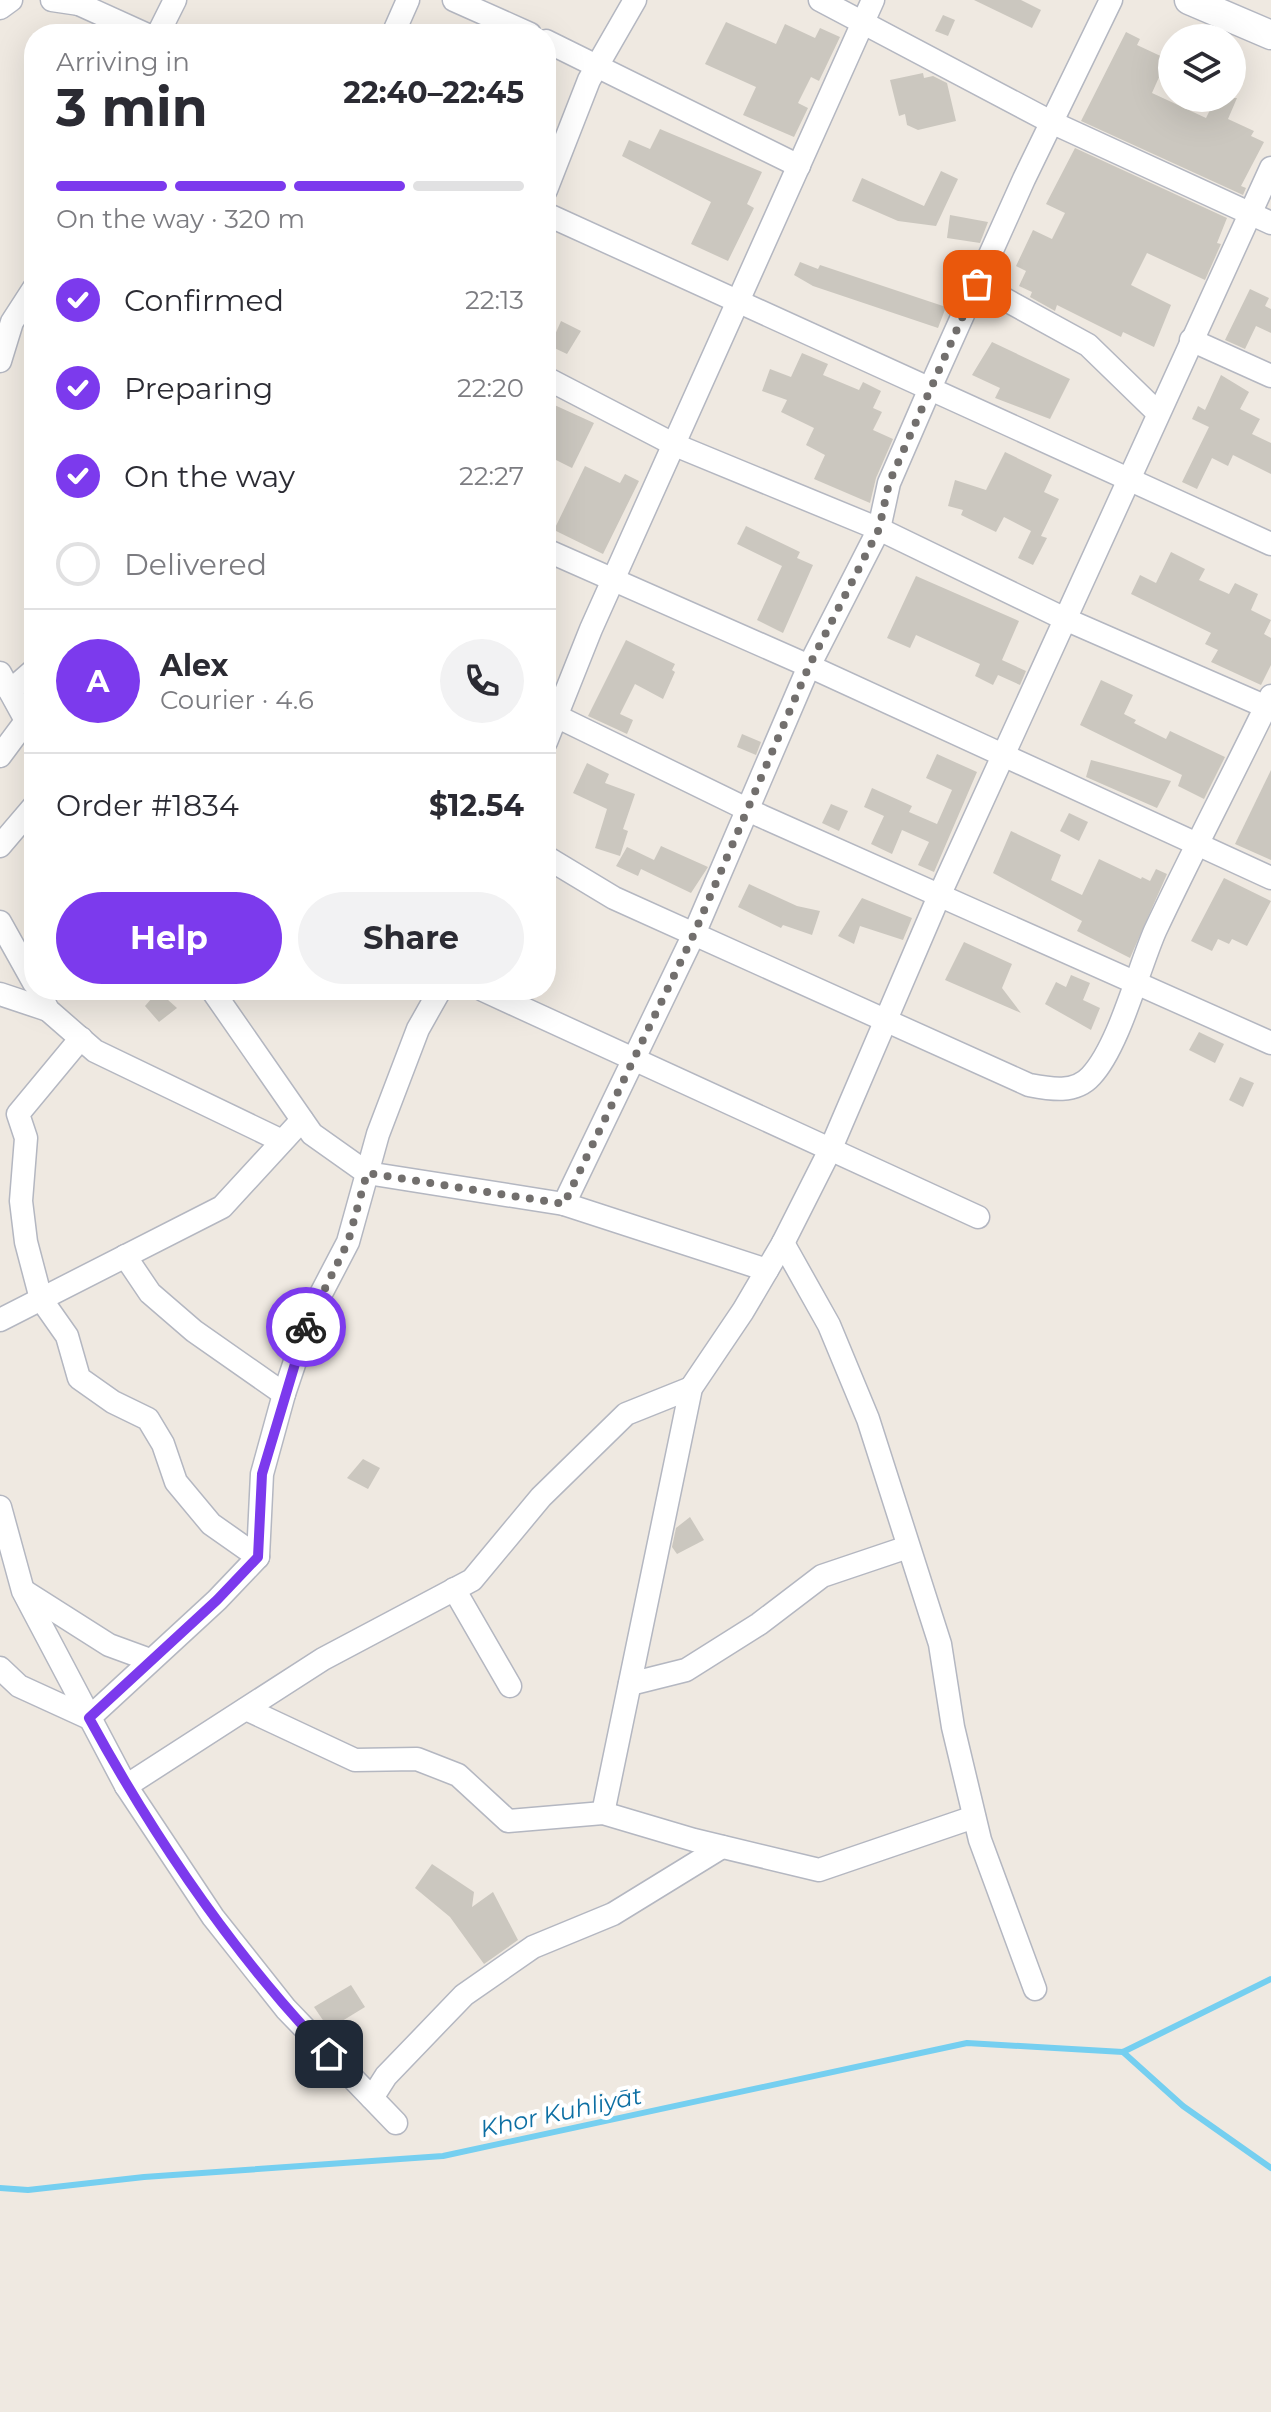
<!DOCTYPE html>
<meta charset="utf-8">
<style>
body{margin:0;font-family:Montserrat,sans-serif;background:#f2f2f3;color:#2b2b33;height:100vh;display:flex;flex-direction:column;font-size:30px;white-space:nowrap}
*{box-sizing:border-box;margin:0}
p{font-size:26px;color:#7c7c81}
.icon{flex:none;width:44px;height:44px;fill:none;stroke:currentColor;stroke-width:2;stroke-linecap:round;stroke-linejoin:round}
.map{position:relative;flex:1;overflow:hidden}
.sheet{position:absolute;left:24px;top:24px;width:532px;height:976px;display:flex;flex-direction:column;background:#fff;border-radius:32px;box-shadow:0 8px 32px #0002}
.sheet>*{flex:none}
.buttons{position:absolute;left:1158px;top:24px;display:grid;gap:16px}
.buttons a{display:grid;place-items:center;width:88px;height:88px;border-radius:50%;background:#fff;box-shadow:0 8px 32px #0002;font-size:40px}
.pin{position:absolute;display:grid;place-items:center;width:68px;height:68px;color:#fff;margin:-34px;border-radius:16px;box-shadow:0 4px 12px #0006}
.courier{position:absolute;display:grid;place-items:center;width:80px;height:80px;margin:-40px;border:6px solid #7c3aed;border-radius:50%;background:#fff;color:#222;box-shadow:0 2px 10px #0007}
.overview em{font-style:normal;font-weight:700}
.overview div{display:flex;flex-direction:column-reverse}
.overview{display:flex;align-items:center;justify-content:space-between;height:136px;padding:0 32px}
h1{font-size:52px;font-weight:700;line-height:60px}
.bar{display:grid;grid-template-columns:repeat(4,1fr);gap:12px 8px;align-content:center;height:96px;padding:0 32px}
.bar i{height:10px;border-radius:6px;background:#e1e1e2}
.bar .selected{background:#7c3aed}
.bar p{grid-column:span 4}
.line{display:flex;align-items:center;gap:20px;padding:0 32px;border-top:2px solid #e1e1e2}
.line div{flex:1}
.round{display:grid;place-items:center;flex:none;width:84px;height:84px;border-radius:42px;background:#f2f2f3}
ol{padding:0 32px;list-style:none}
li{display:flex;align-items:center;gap:24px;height:88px}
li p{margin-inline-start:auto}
li .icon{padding:8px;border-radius:50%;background:#7c3aed;color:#fff;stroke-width:4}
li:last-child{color:#7c7c81}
li i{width:44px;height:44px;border:4px solid #e1e1e2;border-radius:50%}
.button{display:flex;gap:16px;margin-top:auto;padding:16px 32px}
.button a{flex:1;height:92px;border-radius:48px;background:#7c3aed;color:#fff;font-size:32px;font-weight:700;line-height:92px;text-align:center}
.button a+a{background:#f2f2f3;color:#2b2b33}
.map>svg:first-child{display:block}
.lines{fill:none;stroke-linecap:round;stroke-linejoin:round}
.stream{stroke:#75cff0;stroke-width:6}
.building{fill:#cbc7bf}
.minor-casing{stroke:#b4b7c1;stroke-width:25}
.tertiary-casing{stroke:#b4b7c1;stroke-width:31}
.minor{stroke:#fff;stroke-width:22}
.tertiary{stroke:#fff;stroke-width:28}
.done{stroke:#726f6d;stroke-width:8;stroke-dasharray:0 14.4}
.route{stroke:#7c3aed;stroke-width:10}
.labels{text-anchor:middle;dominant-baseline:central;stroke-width:8;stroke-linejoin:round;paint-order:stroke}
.water-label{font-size:24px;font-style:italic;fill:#0d6fa3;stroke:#fff}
</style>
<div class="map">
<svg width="1271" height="2412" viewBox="0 0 1271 2412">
<rect width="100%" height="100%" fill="#efe9e1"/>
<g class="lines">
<g class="stream">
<polyline points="1123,2052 1183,2106 1271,2168"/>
<polyline points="0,2188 28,2190 144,2177 443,2156 967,2043 1123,2052 1271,1979"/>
</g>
</g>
<g class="building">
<polygon points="974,0 1021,0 1041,10 1032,28"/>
<polygon points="943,15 955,20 948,36 935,31"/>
<polygon points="726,22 776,44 785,24 815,38 820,28 840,37 819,81 811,77 798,103 808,108 794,137 743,115 756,87 705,64"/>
<polygon points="1126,32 1140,39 1137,45 1167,59 1152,93 1206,118 1216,98 1237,98 1228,119 1254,131 1251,136 1264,142 1241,186 1246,188 1243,195 1081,121"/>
<polygon points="923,73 924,78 933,76 947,83 956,121 918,130 907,125 905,114 899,116 890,80"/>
<polygon points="660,129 762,172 747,204 754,208 728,261 691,244 711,202 622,156 629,140 650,149"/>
<polygon points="1075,148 1227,218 1217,243 1221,244 1205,280 1147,253 1131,285 1171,305 1154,347 1123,332 1121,337 1057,305 1055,311 1030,297 1032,292 1019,286 1026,271 1016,266 1033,230 1052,239 1065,213 1046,204"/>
<polygon points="941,171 958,179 936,226 898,221 852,201 862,178 924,206"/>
<polygon points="950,215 988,222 980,243 947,238"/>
<polygon points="800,262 818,269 820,265 946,307 938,328 813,286 794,275"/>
<polygon points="1250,289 1269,298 1265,306 1271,309 1271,333 1256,326 1245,349 1225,340"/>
<polygon points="561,321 581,331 567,354 550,346"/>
<polygon points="992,342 1070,379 1050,419 995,398 1000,388 972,375"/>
<polygon points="802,353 828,364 823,375 859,390 863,382 881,391 873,408 882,412 873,430 893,439 876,478 870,503 814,479 825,455 806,445 814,428 781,412 787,400 762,391 770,369 791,377"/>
<polygon points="1221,375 1249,392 1240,409 1260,419 1252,434 1271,443 1271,474 1233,455 1228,466 1212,458 1197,489 1182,482 1209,427 1192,419 1198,406 1205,410"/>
<polygon points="550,403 594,423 572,468 546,455 546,412"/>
<polygon points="1005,452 1052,475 1044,492 1059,499 1041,536 1047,538 1033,565 1018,558 1031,531 1004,517 996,532 961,515 963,510 948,506 955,480 986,490"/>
<polygon points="585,466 620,483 625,474 639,481 603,554 554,530"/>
<polygon points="746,526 800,552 797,558 813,565 783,633 757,620 782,566 737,544"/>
<polygon points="1171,552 1205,569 1199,580 1229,594 1235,583 1258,594 1251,610 1271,620 1264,634 1271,638 1271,665 1261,685 1211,662 1218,650 1205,644 1211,633 1131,594 1140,575 1156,583"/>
<polygon points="916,576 1019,621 1002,660 1026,671 1020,685 998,675 993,685 975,676 980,664 916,635 910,648 887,638"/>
<polygon points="626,640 675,664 672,670 675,672 663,699 635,684 620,714 633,720 627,734 588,716"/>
<polygon points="1101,680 1133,695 1124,714 1136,720 1134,723 1166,739 1170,731 1225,757 1204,799 1178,786 1182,775 1080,725"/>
<polygon points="742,734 761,742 756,755 737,747"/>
<polygon points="937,754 977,772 934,872 918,865 929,842 902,830 892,854 871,844 884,816 864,807 872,788 912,806 909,812 937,824 952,790 926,778"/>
<polygon points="1091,760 1171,781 1157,808 1086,777"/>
<polygon points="587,763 609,774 605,783 635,794 623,829 628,831 620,856 595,848 607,809 573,793"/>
<polygon points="1271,770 1271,860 1235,844"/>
<polygon points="831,804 848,811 839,831 822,823"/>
<polygon points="1069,813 1088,822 1079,841 1060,831"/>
<polygon points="1011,831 1061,855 1051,880 1082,895 1099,859 1141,879 1142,877 1150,881 1156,869 1167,874 1130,958 1077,931 1082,921 993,873"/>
<polygon points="661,846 708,867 691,893 641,869 638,876 616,866 627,847 654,860"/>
<polygon points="1224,878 1271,901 1247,946 1232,939 1229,944 1218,939 1212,951 1191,941"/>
<polygon points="749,884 797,906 820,911 812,935 783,925 781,928 738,907"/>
<polygon points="862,898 912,918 903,940 860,926 854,944 838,936"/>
<polygon points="964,942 1012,964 1002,988 1021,1013 945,980"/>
<polygon points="1071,975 1090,983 1083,1000 1100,1008 1091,1030 1045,1004 1056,982 1066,987"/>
<polygon points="158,991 177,1008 159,1022 145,1006"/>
<polygon points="1199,1032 1224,1044 1215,1063 1189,1050"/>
<polygon points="1240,1077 1254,1083 1243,1107 1229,1100"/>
<polygon points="363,1459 380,1468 368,1489 347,1478"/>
<polygon points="690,1517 704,1540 677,1554 672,1547 676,1528"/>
<polygon points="432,1864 474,1892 472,1907 493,1892 518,1940 484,1964 450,1917 415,1888"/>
<polygon points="351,1985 365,2007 329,2029 314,2007"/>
</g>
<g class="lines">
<g class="minor-casing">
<g id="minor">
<polyline points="52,0 79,4 74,0"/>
<polyline points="454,0 530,34"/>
<polyline points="820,0 1051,122 1271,223"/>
<polyline points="79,4 145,34"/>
<polyline points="0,8 11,0"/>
<polyline points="158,34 175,0"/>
<polyline points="393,34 408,0"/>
<polyline points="546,41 799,166"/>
<polyline points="546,190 589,80 635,0"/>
<polyline points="546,214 1271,544"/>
<polyline points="977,284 1088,345 1158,413"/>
<polyline points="1191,340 1271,376"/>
<polyline points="0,361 12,322 34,288"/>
<polyline points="546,378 675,445 879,529 1065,619 1271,709"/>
<polyline points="546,550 809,666 1271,878"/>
<polyline points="0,673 34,735"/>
<polyline points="10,691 34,670"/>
<polyline points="556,716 761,816 1271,1043"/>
<polyline points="546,742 591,629 873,0"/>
<polyline points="0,756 26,721"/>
<polyline points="0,846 34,806"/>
<path d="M546,857L614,898L1029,1085C1050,1089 1075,1094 1091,1076C1119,1046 1138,970 1155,931C1192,852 1233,775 1271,696"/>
<polyline points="0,922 34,983"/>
<polyline points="38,990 48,1010 95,1051 282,1141"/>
<polyline points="212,990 312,1134 367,1173 564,1204 767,1270"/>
<polyline points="483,990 978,1217"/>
<polyline points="0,994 48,1010"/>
<polyline points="81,1038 18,1114 26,1138 21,1201 26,1242 41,1299 67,1336 79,1378 113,1402 148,1419 163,1444 176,1482 211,1524 258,1557"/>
<polyline points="564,1204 694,934 809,666 879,529 889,483 931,386 1024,179 1111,0"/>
<polyline points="783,1243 829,1325 868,1419 940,1644 953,1727 980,1840 1035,1989"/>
<polyline points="125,1256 150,1293 194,1331 284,1394"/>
<polyline points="0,1320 222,1207 302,1120"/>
<polyline points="0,1507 23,1591 126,1786 213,1917 286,2009 396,2123"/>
<polyline points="454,1589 510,1686"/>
<polyline points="24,1591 109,1645 150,1660"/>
<polyline points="0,1668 19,1686 89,1718 217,1600 258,1557 262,1474 284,1394 312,1311 348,1242 378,1134 418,1029 440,990"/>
<polyline points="630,1684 686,1670 759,1624 822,1576 908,1547"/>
<polyline points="246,1709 355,1760 417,1759 458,1775 508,1821 603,1813 694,1840 819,1870 974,1817"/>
<polyline points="126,1786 323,1659 472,1580 541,1497 626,1414 691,1388"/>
<polyline points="603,1813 691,1388 743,1311 783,1243 831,1148 939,896 1271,168"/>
<polyline points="372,2098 386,2076 464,1995 533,1947 613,1914 722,1847"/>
</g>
</g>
<g class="tertiary-casing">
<polyline id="tertiary" points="1189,0 1271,35"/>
</g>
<use href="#minor" class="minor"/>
<use href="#tertiary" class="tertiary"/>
</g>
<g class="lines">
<polyline class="done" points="306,1327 348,1242 367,1173 564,1204 694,934 809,666 879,529 889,483 977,284"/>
<path class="route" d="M306,1327L262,1474L258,1557L217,1600L89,1718C155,1839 233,1954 329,2054"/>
</g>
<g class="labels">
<g class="water-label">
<text transform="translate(561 2112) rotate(-12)">Khor Kuhliyāt</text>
</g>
</g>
</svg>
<div class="buttons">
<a><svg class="icon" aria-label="layers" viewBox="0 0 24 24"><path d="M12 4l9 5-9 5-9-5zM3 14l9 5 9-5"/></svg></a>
</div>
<div class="pin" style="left:977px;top:284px;background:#ea580c"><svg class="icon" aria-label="bag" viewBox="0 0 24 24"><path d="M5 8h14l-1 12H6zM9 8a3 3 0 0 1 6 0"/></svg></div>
<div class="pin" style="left:329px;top:2054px;background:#1f2937"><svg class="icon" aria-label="home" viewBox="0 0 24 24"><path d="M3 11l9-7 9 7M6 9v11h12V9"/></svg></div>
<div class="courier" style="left:306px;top:1327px"><svg class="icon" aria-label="bike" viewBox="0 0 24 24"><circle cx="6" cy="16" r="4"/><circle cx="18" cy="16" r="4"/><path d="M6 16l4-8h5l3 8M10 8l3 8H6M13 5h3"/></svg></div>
<section class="sheet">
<div class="overview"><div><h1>3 min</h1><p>Arriving in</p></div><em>22:40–22:45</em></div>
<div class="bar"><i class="selected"></i><i class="selected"></i><i class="selected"></i><i></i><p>On the way · 320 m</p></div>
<ol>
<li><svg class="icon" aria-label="check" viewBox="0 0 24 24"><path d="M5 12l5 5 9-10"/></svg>Confirmed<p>22:13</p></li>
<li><svg class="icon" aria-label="check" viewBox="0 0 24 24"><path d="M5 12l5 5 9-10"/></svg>Preparing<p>22:20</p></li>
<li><svg class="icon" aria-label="check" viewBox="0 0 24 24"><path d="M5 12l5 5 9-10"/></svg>On the way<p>22:27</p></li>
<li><i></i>Delivered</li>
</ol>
<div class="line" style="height:144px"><b class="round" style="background:#7c3aed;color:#fff">A</b><div><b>Alex</b><p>Courier · 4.6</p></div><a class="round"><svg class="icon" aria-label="phone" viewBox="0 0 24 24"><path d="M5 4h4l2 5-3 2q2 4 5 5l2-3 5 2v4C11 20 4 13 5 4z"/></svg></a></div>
<div class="line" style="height:104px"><div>Order #1834</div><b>$12.54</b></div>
<div class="button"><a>Help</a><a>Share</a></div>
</section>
</div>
